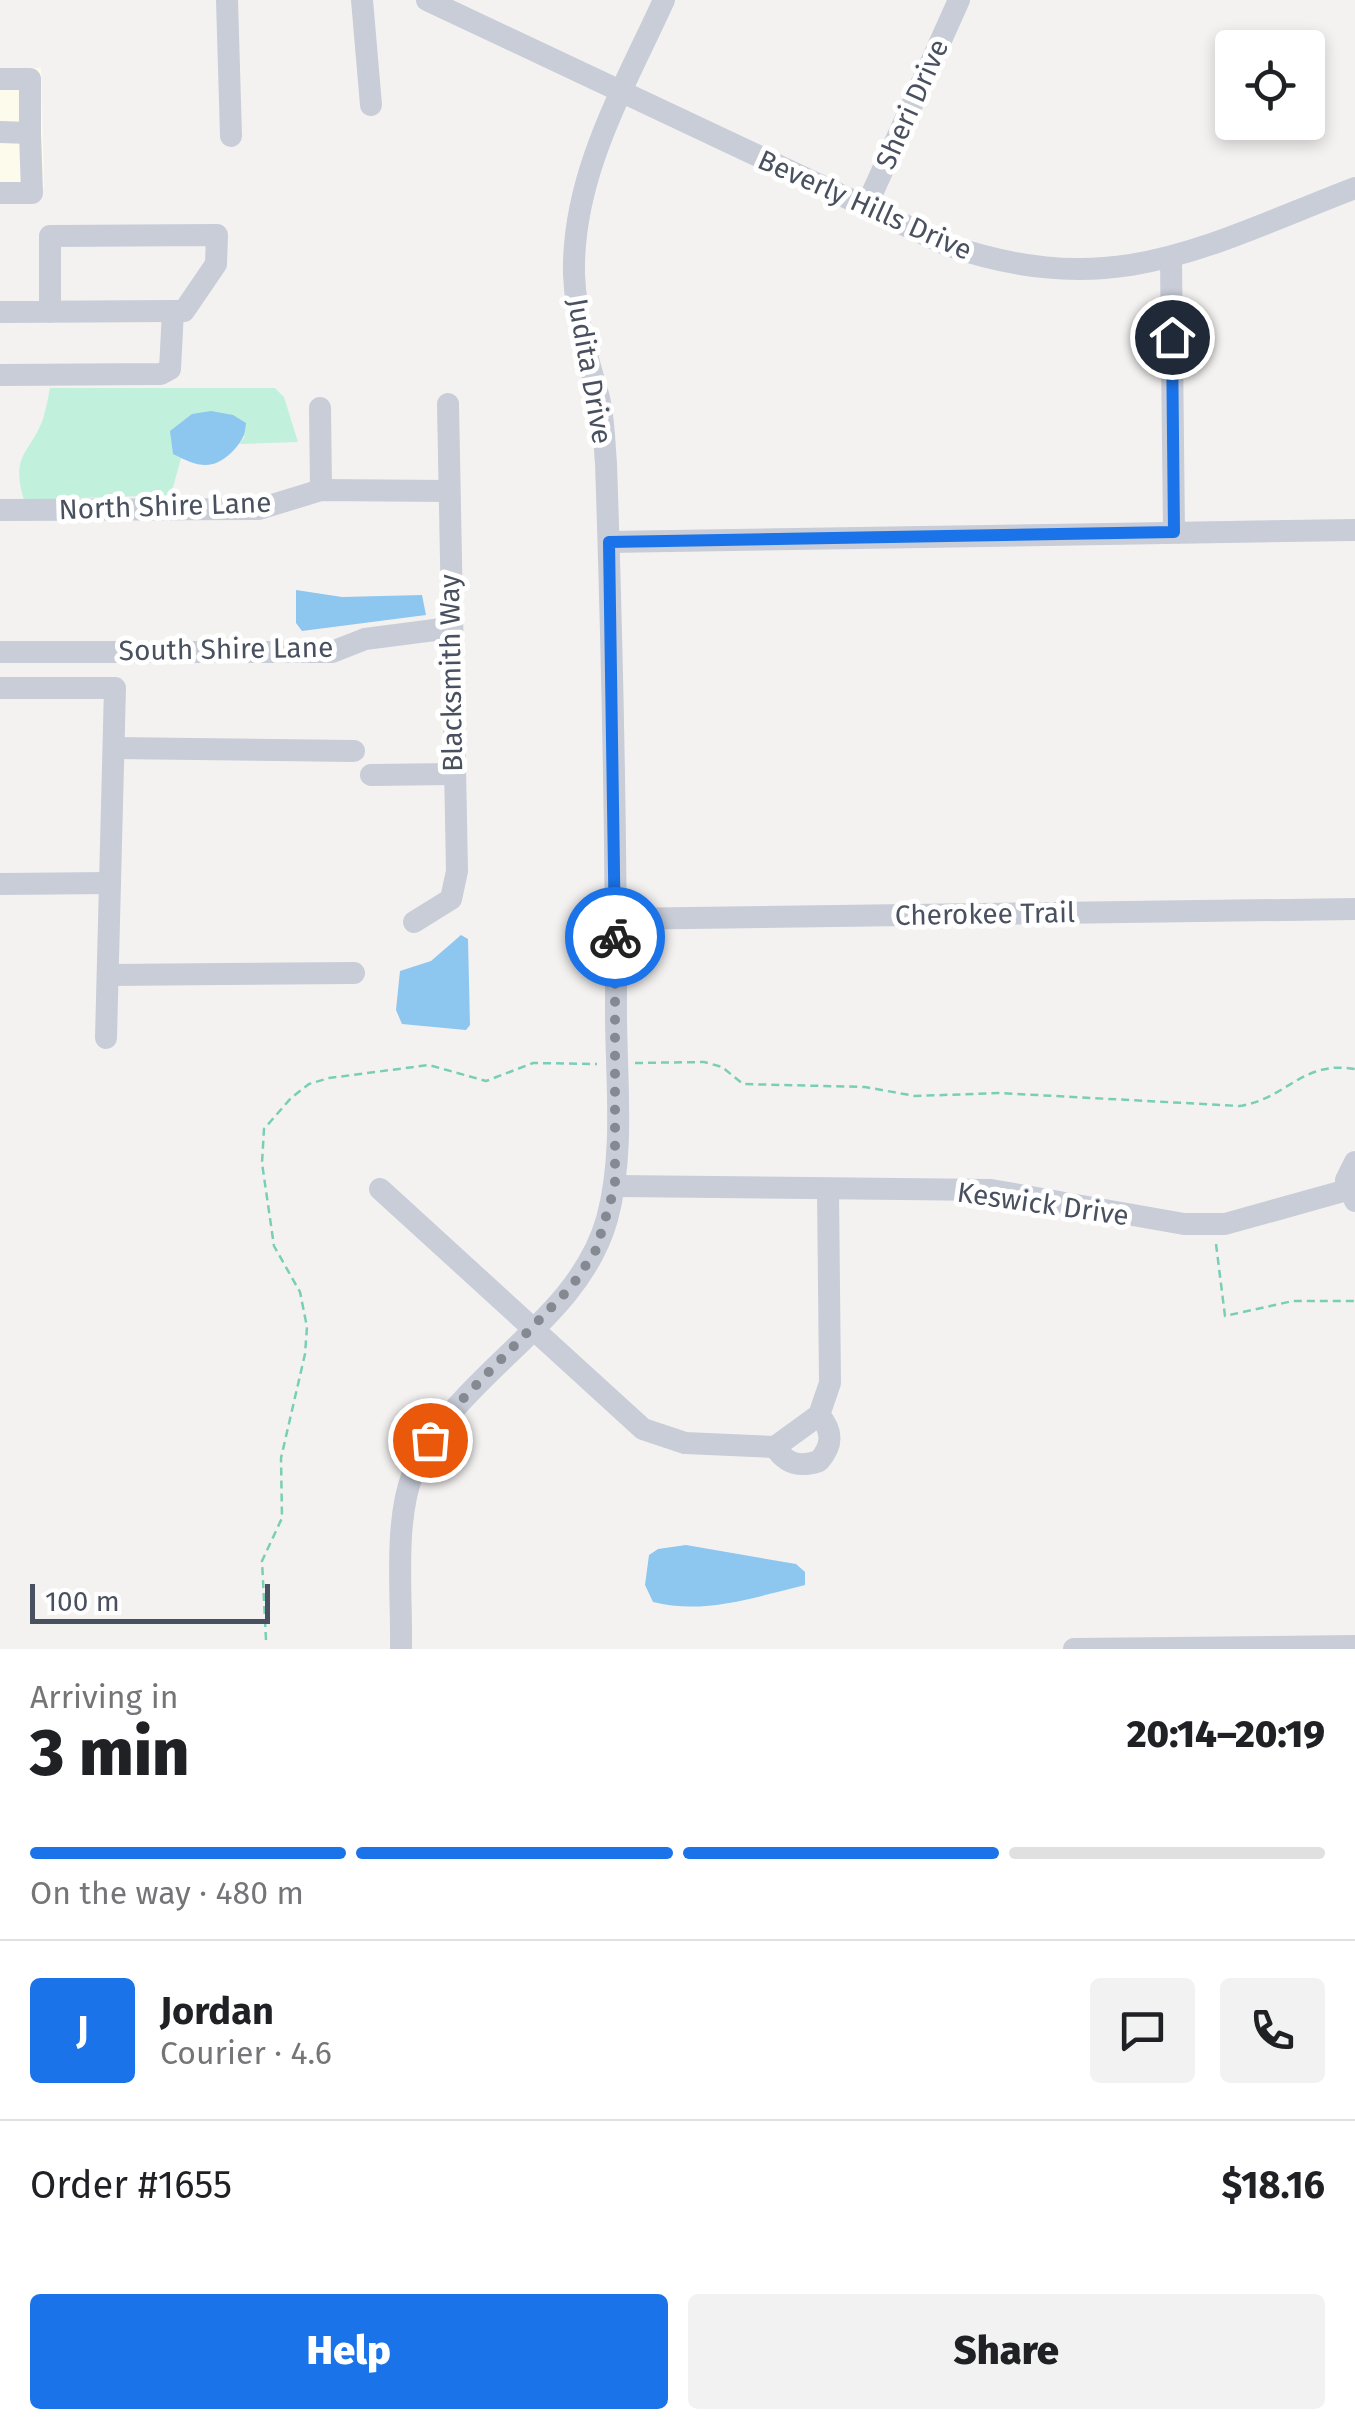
<!DOCTYPE html>
<meta charset="utf-8">
<style>
body{margin:0;font-family:"Fira Sans",sans-serif;background:#f2f2f2;color:#202124;height:100vh;display:flex;flex-direction:column;font-size:38px;white-space:nowrap}
*{box-sizing:border-box;margin:0}
p{font-size:32px;color:#757577}
.icon{flex:none;width:55px;height:55px;fill:none;stroke:currentColor;stroke-width:2;stroke-linecap:round;stroke-linejoin:round}
.map{position:relative;height:1649px;overflow:hidden}
.details{display:flex;flex-direction:column;background:#fff;flex:1}
.details>*{flex:none}
.controls{position:absolute;left:1215px;top:30px;display:grid;gap:20px}
.controls a{display:grid;place-items:center;width:110px;height:110px;border-radius:10px;background:#fff;box-shadow:0 5px 15px #0003;font-size:50px}
.scale{position:absolute;left:30px;bottom:25px;width:240px;box-sizing:border-box;padding-left:10px;border:5px solid #49505f;border-top:0;font-size:28px;line-height:35px;white-space:nowrap;color:#49505f;-webkit-text-stroke:8px #fff;paint-order:stroke}
.pin{position:absolute;display:grid;place-items:center;width:85px;height:85px;color:#fff;margin:-42px;border:5px solid #fff;border-radius:50%;box-shadow:0 2px 10px #0007}
.courier{position:absolute;display:grid;place-items:center;width:100px;height:100px;margin:-50px;border:8px solid #1a73e8;border-radius:50%;background:#fff;color:#222;box-shadow:0 2px 12px #0007}
.overview em{font-style:normal;font-weight:800}
.overview div{display:flex;flex-direction:column-reverse}
.overview{display:flex;align-items:center;justify-content:space-between;height:170px;padding:0 30px}
h1{font-size:65px;font-weight:800;line-height:75px}
.bar{display:grid;grid-template-columns:repeat(4,1fr);gap:15px 10px;align-content:center;height:120px;padding:0 30px}
.bar i{height:12px;border-radius:8px;background:#e0e0e0}
.bar .current{background:#1a73e8}
.bar p{grid-column:span 4}
.line{display:flex;align-items:center;gap:25px;padding:0 30px;border-top:2px solid #e0e0e0}
.line div{flex:1}
.round{display:grid;place-items:center;flex:none;width:105px;height:105px;border-radius:10px;background:#f2f2f2}
.cta{display:flex;gap:20px;margin-top:auto;padding:20px 30px}
.cta a{flex:1;height:115px;border-radius:10px;background:#1a73e8;color:#fff;font-size:40px;font-weight:800;line-height:115px;text-align:center}
.cta a+a{background:#f2f2f2;color:#202124}
.map>svg:first-child{display:block}
.commercial{fill:#fdfbec}
.green{fill:#c1f1dd}
.water{fill:#8dc6ee}
.lines{fill:none;stroke-linecap:round;stroke-linejoin:round}
.path{stroke:#78cfb6;stroke-width:2.5;stroke-dasharray:8 5;stroke-linecap:butt}
.minor{stroke:#c8cdd8;stroke-width:22}
.done{stroke:#858992;stroke-width:10;stroke-dasharray:0 18}
.route{stroke:#1a73e8;stroke-width:12}
.labels{text-anchor:middle;dominant-baseline:central;stroke-width:10;stroke-linejoin:round;paint-order:stroke}
.street-label{font-size:28px;fill:#49505f;stroke:#fff}
</style>
<div class="map">
<svg width="1355" height="1649" viewBox="0 0 1355 1649">
<rect width="100%" height="100%" fill="#f4f2f1"/>
<polygon class="commercial" points="0,68 41,68 44,188 21,204 0,203"/>
<path class="green" d="M50,388H275L284,397L298,442L239,444L245,436L173,453L181,458L171,495L24,500C10,454 30,454 43,419C46,409 48,398 50,388Z"/>
<g class="water">
<path d="M211,411L233,415L246,423C245,437 241,442 232,452C211,472 197,466 173,454L170,431L192,414Z"/>
<polygon points="296,590 342,597 422,595 426,615 302,631 296,623"/>
<polygon points="461,935 468,939 470,1025 466,1030 402,1024 396,1010 400,971 431,961"/>
<path d="M686,1545L796,1564L805,1572V1585C755,1597 704,1615 653,1602L645,1585L649,1555L658,1549Z"/>
</g>
<g class="lines">
<g class="path">
<path d="M635,1063L704,1062L722,1067L743,1084L865,1087L915,1096L999,1093L1240,1106C1288,1098 1302,1060 1355,1069"/>
<polyline points="1216,1244 1225,1316 1293,1301 1355,1301"/>
<polyline points="266,1640 262,1561 282,1518 281,1458 305,1354 307,1327 300,1292 274,1246 262,1163 264,1129 291,1098 309,1084 329,1078 429,1065 486,1081 533,1063 597,1064"/>
</g>
<g class="minor">
<polyline points="227,0 231,136"/>
<polyline points="362,0 371,105"/>
<path d="M427,0L947,245C1114,302 1202,247 1355,188"/>
<polyline points="0,79 30,79 30,133 0,132"/>
<polyline points="0,193 32,193 30,133"/>
<polyline points="866,207 959,0"/>
<polyline points="1171,259 1174,532"/>
<polyline points="0,312 173,311 184,311 216,264 217,235 50,236 50,312"/>
<polyline points="0,375 161,374 170,369 173,311"/>
<polyline points="320,408 321,490"/>
<polyline points="0,510 259,509 321,490 449,491"/>
<polyline points="609,542 1355,530"/>
<polyline points="0,652 332,652 365,639 450,628"/>
<polyline points="0,688 115,688 106,1038"/>
<polyline points="114,748 354,751"/>
<polyline points="371,775 453,774"/>
<polyline points="0,884 110,883"/>
<polyline points="615,919 1355,909"/>
<polyline points="414,922 451,899 457,871 448,404"/>
<polyline points="108,975 354,973"/>
<polyline points="1355,1162 1346,1180 1355,1201"/>
<polyline points="615,1186 991,1190 1184,1224 1225,1224 1347,1190"/>
<polyline points="380,1189 643,1429 685,1443 775,1447 819,1415 830,1383 828,1190"/>
<path d="M775,1447C786,1464 799,1468 819,1461C833,1445 833,1431 819,1415"/>
<path d="M401,1649C402,1597 394,1524 412,1476C453,1374 577,1326 607,1219C626,1149 615,1072 616,1000C616,821 612,642 606,463C604,441 604,415 598,394C586,354 576,317 574,274C572,175 624,88 664,0"/>
<polyline points="1074,1649 1355,1646"/>
</g>
</g>
<g class="lines">
<polyline class="done" points="430,1440 454,1408 572,1286 596,1250 615,1186 615,937"/>
<polyline class="route" points="615,937 609,542 1174,532 1172,337"/>
</g>
<g class="labels">
<g class="street-label">
<text transform="translate(912 104) rotate(-66)">Sheri Drive</text>
<text transform="translate(865 205) rotate(24)">Beverly Hills Drive</text>
<text transform="translate(590 371) rotate(80)">Judita Drive</text>
<text transform="translate(165 506) rotate(-2)">North Shire Lane</text>
<text transform="translate(226 649) rotate(-1)">South Shire Lane</text>
<text transform="translate(451 673) rotate(-91)">Blacksmith Way</text>
<text transform="translate(985 914) rotate(-1)">Cherokee Trail</text>
<text transform="translate(1043 1204) rotate(8)">Keswick Drive</text>
</g>
</g>
</svg>
<div class="controls">
<a><svg class="icon" aria-label="locate" viewBox="0 0 24 24"><circle cx="12" cy="12" r="6"/><path d="M12 2v4M12 18v4M2 12h4M18 12h4"/></svg></a>
</div>
<div class="scale">100 m</div>
<div class="pin" style="left:430px;top:1440px;background:#ea580c"><svg class="icon" aria-label="bag" viewBox="0 0 24 24"><path d="M5 8h14l-1 12H6zM9 8a3 3 0 0 1 6 0"/></svg></div>
<div class="pin" style="left:1172px;top:337px;background:#1f2937"><svg class="icon" aria-label="home" viewBox="0 0 24 24"><path d="M3 11l9-7 9 7M6 9v11h12V9"/></svg></div>
<div class="courier" style="left:615px;top:937px"><svg class="icon" aria-label="bike" viewBox="0 0 24 24"><circle cx="6" cy="16" r="4"/><circle cx="18" cy="16" r="4"/><path d="M6 16l4-8h5l3 8M10 8l3 8H6M13 5h3"/></svg></div>
</div>
<section class="details">
<div class="overview"><div><h1>3 min</h1><p>Arriving in</p></div><em>20:14–20:19</em></div>
<div class="bar"><i class="current"></i><i class="current"></i><i class="current"></i><i></i><p>On the way · 480 m</p></div>
<div class="line" style="height:180px"><b class="round" style="background:#1a73e8;color:#fff">J</b><div><b>Jordan</b><p>Courier · 4.6</p></div><a class="round"><svg class="icon" aria-label="chat" viewBox="0 0 24 24"><path d="M4 5h16v11H9l-5 4z"/></svg></a><a class="round"><svg class="icon" aria-label="phone" viewBox="0 0 24 24"><path d="M5 4h4l2 5-3 2q2 4 5 5l2-3 5 2v4C11 20 4 13 5 4z"/></svg></a></div>
<div class="line" style="height:130px"><div>Order #1655</div><b>$18.16</b></div>
<div class="cta"><a>Help</a><a>Share</a></div>
</section>
